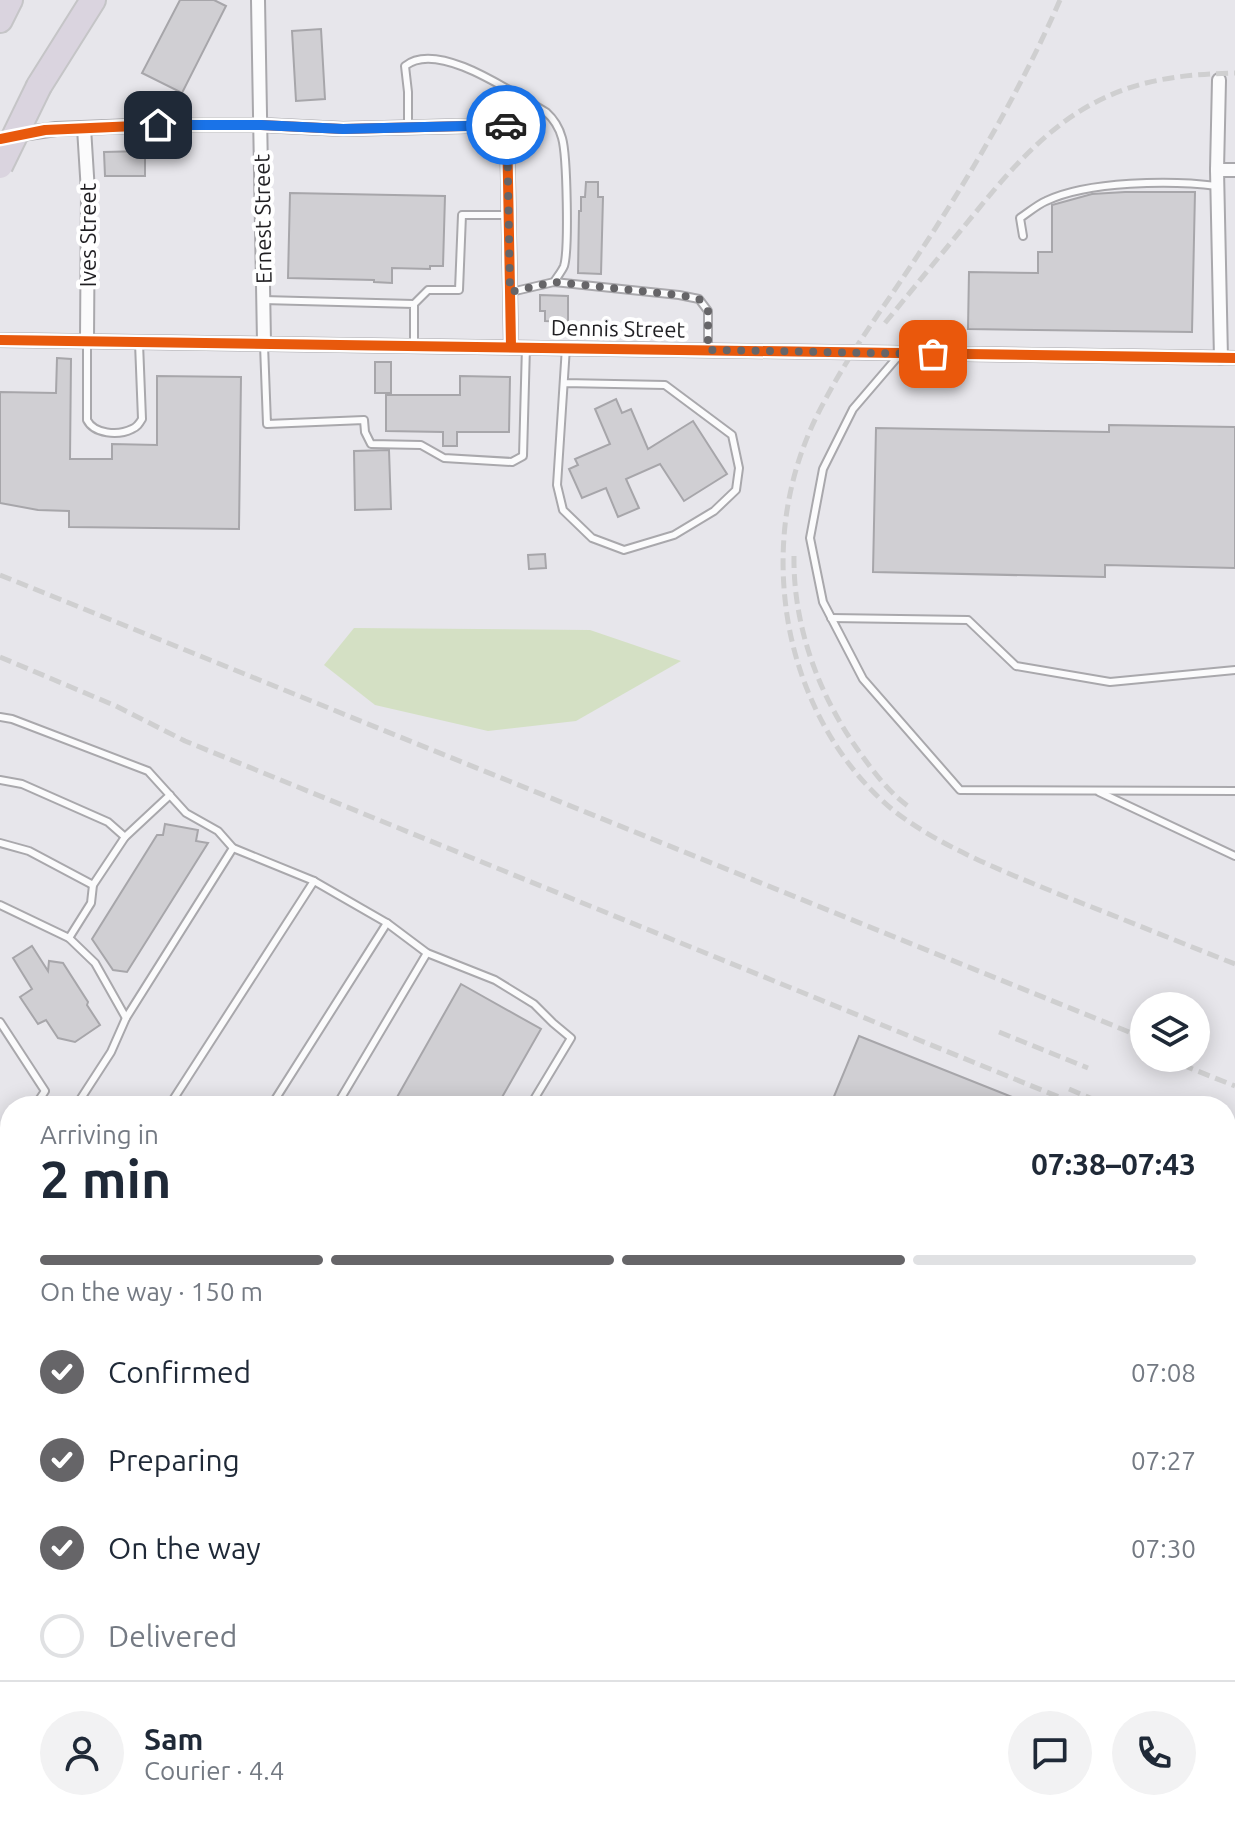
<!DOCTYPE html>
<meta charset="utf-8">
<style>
body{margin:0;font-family:Ubuntu,sans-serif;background:#f2f2f3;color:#1f2937;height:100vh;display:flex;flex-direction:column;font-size:30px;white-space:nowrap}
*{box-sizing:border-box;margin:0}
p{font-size:26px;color:#747a83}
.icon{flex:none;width:44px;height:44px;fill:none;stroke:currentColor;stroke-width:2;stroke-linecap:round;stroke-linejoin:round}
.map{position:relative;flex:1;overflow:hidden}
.panel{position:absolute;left:0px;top:1096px;width:1236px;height:746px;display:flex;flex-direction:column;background:#fff;border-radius:32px 32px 0 0;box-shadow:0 4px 20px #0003}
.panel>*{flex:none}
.fabs{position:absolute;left:1130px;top:992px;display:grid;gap:16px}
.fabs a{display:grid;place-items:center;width:80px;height:80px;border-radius:50%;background:#fff;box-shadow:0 4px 20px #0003;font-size:40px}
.pin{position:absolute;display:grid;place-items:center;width:68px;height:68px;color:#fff;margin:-34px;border-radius:16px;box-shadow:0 4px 12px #0006}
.courier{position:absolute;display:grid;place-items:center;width:80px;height:80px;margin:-40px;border:6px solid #1a73e8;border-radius:50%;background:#fff;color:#222;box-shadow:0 2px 10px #0007}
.overview em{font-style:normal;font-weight:700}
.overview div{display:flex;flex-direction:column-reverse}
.overview{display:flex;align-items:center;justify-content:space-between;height:136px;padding:0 40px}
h1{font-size:52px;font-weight:700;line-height:60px}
.bar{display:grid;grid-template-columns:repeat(4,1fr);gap:12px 8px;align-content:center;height:96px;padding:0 40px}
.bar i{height:10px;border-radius:6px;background:#e0e1e3}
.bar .active{background:#666568}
.bar p{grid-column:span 4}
.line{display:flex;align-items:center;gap:20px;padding:0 40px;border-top:2px solid #e0e1e3}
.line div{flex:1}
.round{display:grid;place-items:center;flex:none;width:84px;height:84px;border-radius:42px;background:#f2f2f3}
ol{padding:0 40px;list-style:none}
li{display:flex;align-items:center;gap:24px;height:88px}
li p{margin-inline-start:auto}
li .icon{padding:8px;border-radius:50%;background:#666568;color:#fff;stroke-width:4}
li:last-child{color:#747a83}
li i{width:44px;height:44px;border:4px solid #e0e1e3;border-radius:50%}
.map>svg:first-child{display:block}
.green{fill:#d4e0c4}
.building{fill:#d0cfd3;stroke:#a7a6aa;stroke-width:2}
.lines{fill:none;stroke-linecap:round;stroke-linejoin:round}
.service-casing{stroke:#a9a8ac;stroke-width:10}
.minor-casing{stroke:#a9a8ac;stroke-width:16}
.tertiary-casing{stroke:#a9a8ac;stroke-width:20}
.motorway-casing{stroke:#c5c5c7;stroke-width:28}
.service{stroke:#fbfbfc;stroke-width:6}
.minor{stroke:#fbfbfc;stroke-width:12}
.tertiary{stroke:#fbfbfc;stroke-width:16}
.motorway{stroke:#dad4df;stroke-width:24}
.rail{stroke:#cfcfd0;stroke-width:5;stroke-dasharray:12 6;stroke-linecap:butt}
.motorway-bridge-casing{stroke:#c5c5c7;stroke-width:28;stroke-linecap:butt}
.motorway-bridge{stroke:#dad4df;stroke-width:24}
.cycleway-casing{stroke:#fff;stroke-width:15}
.cycleway{stroke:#e8590c;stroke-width:10}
.done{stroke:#666568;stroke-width:8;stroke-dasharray:0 14.4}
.route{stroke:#1a73e8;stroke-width:10}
.labels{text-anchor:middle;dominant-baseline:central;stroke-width:8;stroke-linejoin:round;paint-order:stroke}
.street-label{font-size:22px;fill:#201f22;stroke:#fff}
</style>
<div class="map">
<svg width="1235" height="1841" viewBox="0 0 1235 1841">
<rect width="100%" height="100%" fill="#e7e6eb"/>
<g class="green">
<polygon points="354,628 590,630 681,661 576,721 488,731 375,705 324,665"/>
<polygon points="683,1832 764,1832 756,1841 654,1841"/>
<polygon points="928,1832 1106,1832 1084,1841 910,1841"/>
</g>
<g class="building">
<polygon points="180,0 214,0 226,6 182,93 142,73"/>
<polygon points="321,29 325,99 296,101 292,31"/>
<polygon points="145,151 145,176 105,176 104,152"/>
<polygon points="586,182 598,182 598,197 603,197 601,274 578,273 579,211 581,211 581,197 585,197"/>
<polygon points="1125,192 1195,192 1192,332 968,329 969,272 1038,273 1038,252 1052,252 1052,205 1092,194"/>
<polygon points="290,193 445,196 443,266 430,266 430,269 392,268 392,283 374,282 374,280 288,278"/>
<polygon points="540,295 568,296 568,322 545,321 545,311 540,311"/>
<polygon points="57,358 71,359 70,459 112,459 112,444 157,445 157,376 241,377 239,529 69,527 69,511 38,510 0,503 0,392 56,393"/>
<rect x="375" y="362" width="16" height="31"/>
<polygon points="460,376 510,377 509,432 457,432 457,446 443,446 443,432 386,431 386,395 460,395"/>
<polygon points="616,399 622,413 631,409 648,449 693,421 727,474 684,501 660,464 626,479 639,508 618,517 606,488 582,498 569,469 578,465 575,459 610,444 595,409"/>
<polygon points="1109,425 1235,427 1235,568 1105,565 1105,577 873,572 876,428 1109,432"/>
<polygon points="389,450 391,509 355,510 354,451"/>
<polygon points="545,554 546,568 529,569 528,555"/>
<polygon points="165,824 198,830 196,841 208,843 127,972 113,970 92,939 157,835 163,835"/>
<polygon points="32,946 48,971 49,961 63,963 88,1002 87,1005 100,1025 75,1042 58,1038 46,1020 38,1024 20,997 32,989 13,958"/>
<polygon points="461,984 541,1029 497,1106 392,1106"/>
<polygon points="859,1036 1032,1105 1032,1106 830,1106"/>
</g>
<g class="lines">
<g class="service-casing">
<g id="service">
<path d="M408,127V92L405,66C438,39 514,94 546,112C555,120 559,127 562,138C567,155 569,250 564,266C562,271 557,277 554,282"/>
<path d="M1023,236L1020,218C1029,212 1037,205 1046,201C1088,181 1171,180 1217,186"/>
<polyline points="511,292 554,282 679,295 699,299 708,311 708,350"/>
<polyline points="263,300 414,304 414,345"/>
<polyline points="414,304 428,290 459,290 462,215 509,215"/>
<path d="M87,341V420C94,434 118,436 132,429C137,427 139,424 142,419L139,343"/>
<polyline points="264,345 267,424 364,420 365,432 371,444 421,445 444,458 512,462 523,456 526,346"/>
<polyline points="901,353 853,409 823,469 810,538 823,602 863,679 960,790 1235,791"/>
<polyline points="564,383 665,385 732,435 739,468 736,490 714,511 674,535 624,550 592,538 563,510 557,485 566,347"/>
<polyline points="831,618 968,620 1016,666 1110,682 1235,670"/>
<polyline points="0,717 12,719 148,771 186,813 218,831 233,848 314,881 387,923 427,953 495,980 534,1004 553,1023 571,1038 530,1106"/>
<polyline points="0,780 22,784 108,822 125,837"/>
<polyline points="1099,792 1235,856"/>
<polyline points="0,843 29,851 93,885"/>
<polyline points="0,905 69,938 95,963 126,1018"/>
<polyline points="69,938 91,903 93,885 125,837 170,795"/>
<polyline points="0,1022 45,1091 35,1106"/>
<polyline points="76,1106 111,1052 126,1018 233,848"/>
<polyline points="169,1106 314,881"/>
<polyline points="271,1106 387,923"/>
<polyline points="327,1106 338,1103 427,953"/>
<polyline points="0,1163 10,1147"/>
<polyline points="0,1185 10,1200"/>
<polyline points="1226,1667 1235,1673"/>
</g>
</g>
<g class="minor-casing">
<g id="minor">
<polyline points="258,0 264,342"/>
<polyline points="1219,80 1217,170 1221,358"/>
<polyline points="84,128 88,192 87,341"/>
<polyline points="15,135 56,129 158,125 261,125 343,129 507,125 511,346"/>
<polyline points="1217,170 1235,170"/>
<polyline points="0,340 1235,358"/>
</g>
</g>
<g class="tertiary-casing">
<g id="tertiary">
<polyline points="1226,1504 1235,1511"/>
<polyline points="0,1649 10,1646"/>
</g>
</g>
<g class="motorway-casing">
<g id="motorway">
<polyline points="0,20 10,0"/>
<polyline points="39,86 93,0"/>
</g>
</g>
<use href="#service" class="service"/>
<use href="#minor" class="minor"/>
<use href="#tertiary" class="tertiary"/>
<use href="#motorway" class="motorway"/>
<g class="rail">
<path d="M1060,0C1021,89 972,173 918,255C887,303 851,350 824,402C788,468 776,540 787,615C798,689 835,762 893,810C941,848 1010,874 1066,897C1123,919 1179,942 1235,964"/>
<path d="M885,323C912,290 939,257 966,224C1006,175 1046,125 1104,98C1146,78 1190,74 1235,73"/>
<path d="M794,556C793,628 820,699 863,757C876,775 890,793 908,806"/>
<polyline points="0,575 1144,1038"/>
<polyline points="0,657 116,706 185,741 1081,1106"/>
<polyline points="999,1032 1088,1068"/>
<polyline points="1165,1058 1235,1086"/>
<polyline points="1069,1089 1109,1106"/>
<polyline points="1226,1154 1235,1158"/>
<polyline points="1226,1243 1235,1247"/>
</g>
<g class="motorway-bridge-casing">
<polyline id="motorway-bridge" points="0,166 39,86"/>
</g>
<use href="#motorway-bridge" class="motorway-bridge"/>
<g class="cycleway-casing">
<g id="cycleway">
<polyline points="0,139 45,130 158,125 261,125 343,129 507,125 511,346"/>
<polyline points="0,340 1235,358"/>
</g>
</g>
<use href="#cycleway" class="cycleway"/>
</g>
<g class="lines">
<polyline class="done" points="506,125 507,125 510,292 554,282 679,295 699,299 708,311 708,350 933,354"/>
<polyline class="route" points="158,125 261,125 343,129 506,125"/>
</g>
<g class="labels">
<g class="street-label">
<text transform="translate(262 219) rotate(-91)">Ernest Street</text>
<text transform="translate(87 235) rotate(-90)">Ives Street</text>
<text transform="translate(618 328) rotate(1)">Dennis Street</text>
</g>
</g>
</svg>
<div class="fabs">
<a><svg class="icon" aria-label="layers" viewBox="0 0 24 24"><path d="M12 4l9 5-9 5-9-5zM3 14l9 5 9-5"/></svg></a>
</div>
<div class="pin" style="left:933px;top:354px;background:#ea580c"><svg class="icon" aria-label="bag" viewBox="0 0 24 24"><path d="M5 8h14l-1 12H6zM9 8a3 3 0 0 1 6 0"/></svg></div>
<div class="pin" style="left:158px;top:125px;background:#1f2937"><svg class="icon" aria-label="home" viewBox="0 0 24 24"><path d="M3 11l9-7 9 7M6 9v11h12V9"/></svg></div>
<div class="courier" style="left:506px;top:125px"><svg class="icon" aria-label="car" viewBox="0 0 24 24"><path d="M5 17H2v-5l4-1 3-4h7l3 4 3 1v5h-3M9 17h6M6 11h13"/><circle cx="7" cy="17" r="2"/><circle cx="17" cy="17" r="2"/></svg></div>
<section class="panel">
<div class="overview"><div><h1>2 min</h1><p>Arriving in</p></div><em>07:38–07:43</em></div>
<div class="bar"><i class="active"></i><i class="active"></i><i class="active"></i><i></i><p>On the way · 150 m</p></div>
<ol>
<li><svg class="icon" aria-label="check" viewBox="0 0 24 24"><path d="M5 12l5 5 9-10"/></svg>Confirmed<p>07:08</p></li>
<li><svg class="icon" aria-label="check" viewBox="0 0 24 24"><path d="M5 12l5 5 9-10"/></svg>Preparing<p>07:27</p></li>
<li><svg class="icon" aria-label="check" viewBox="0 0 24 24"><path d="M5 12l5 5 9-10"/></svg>On the way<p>07:30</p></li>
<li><i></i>Delivered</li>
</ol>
<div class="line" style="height:144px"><a class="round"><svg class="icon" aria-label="person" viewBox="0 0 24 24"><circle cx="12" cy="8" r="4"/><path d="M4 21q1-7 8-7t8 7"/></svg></a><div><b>Sam</b><p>Courier · 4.4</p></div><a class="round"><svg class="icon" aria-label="chat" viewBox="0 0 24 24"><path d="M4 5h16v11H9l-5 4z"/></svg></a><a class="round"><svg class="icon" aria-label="phone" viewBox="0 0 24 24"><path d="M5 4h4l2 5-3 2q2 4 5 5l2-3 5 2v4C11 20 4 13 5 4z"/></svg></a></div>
</section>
</div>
